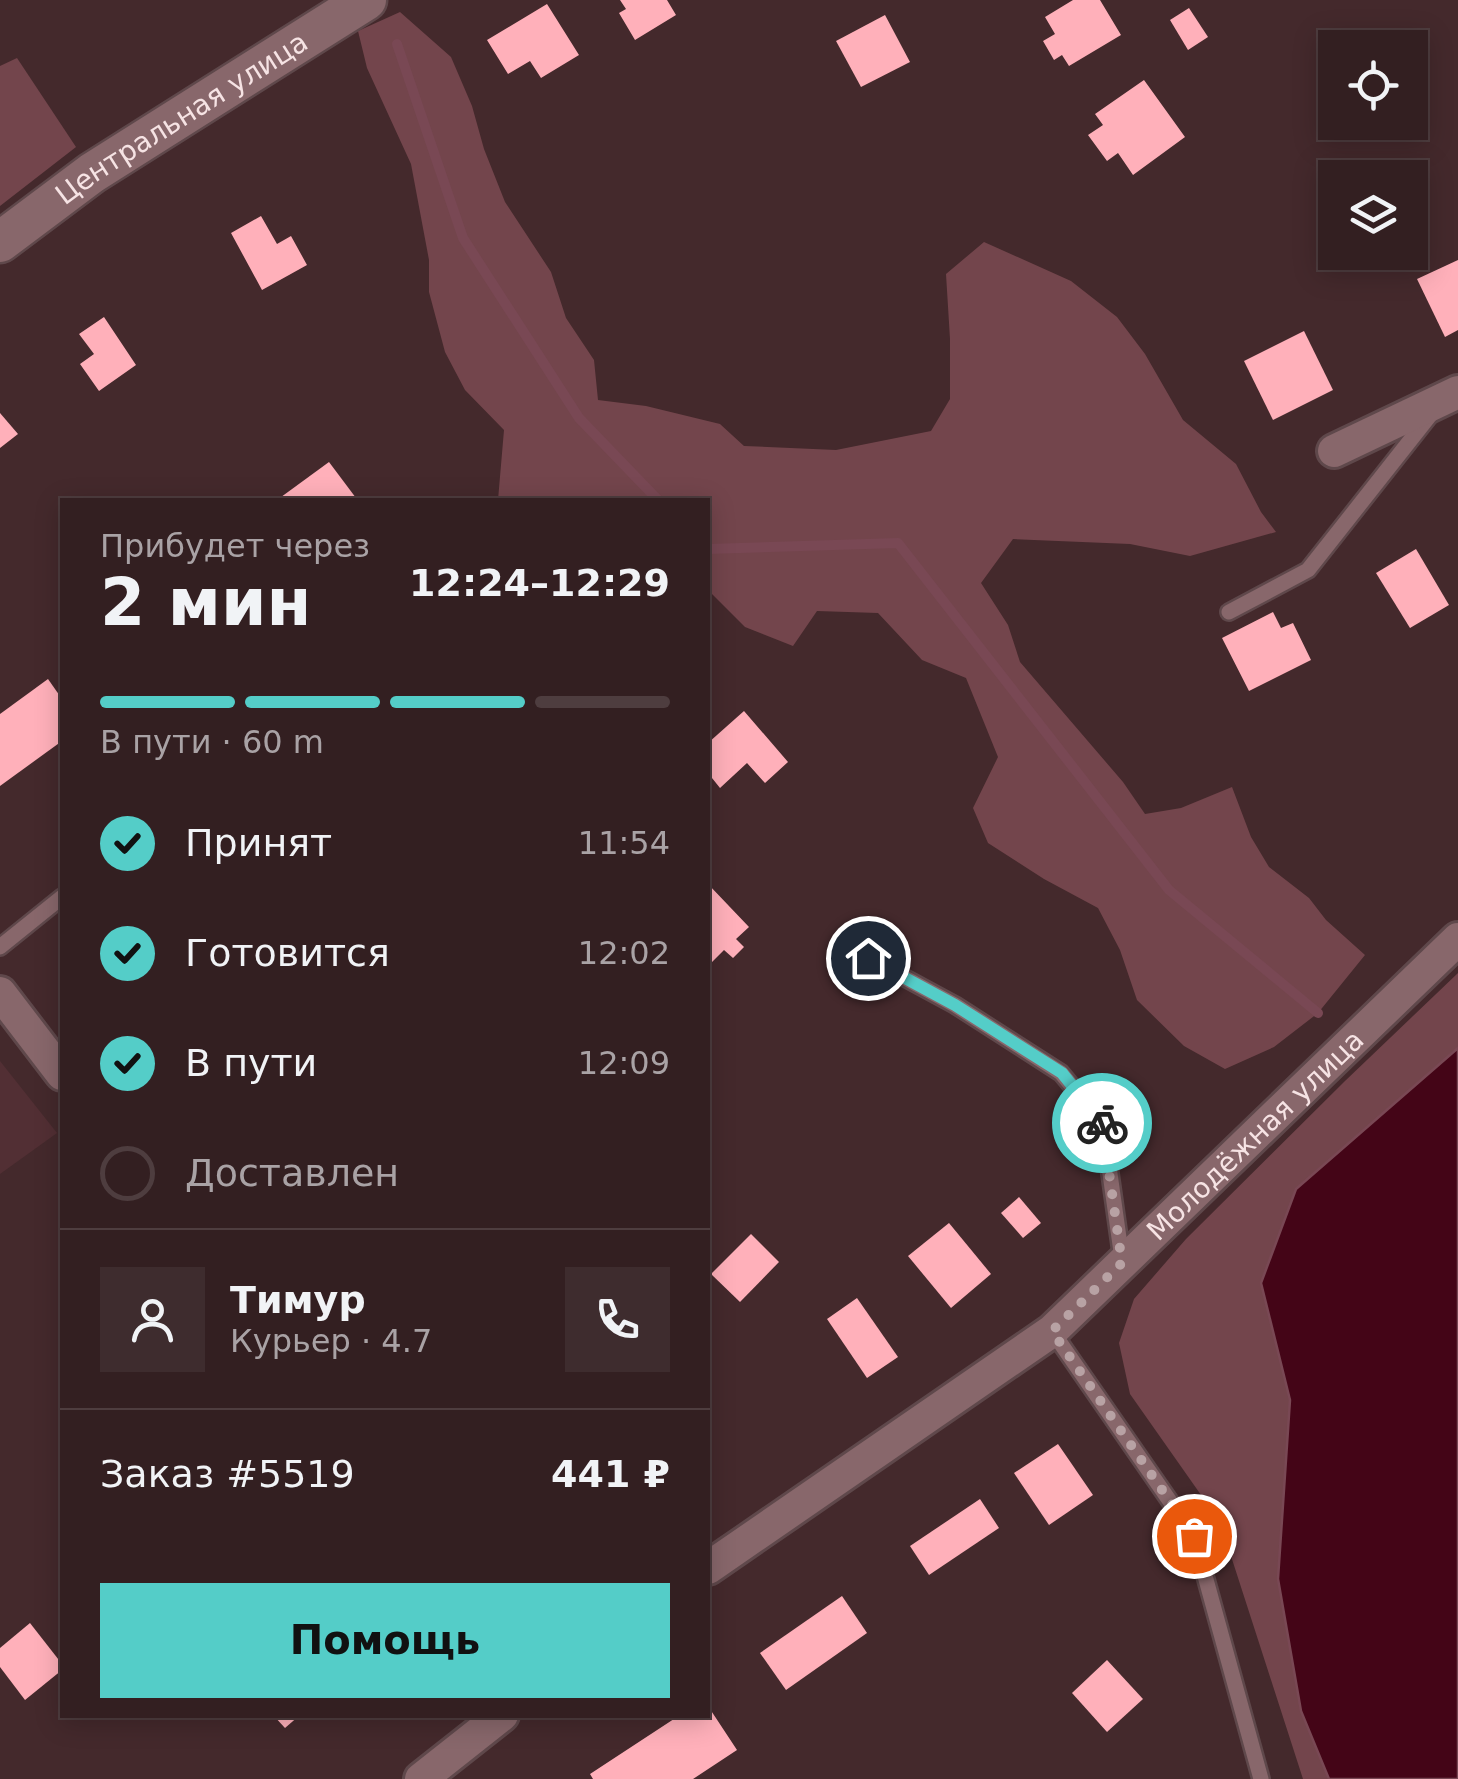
<!DOCTYPE html>
<html lang="ru">
<meta charset="utf-8">
<style>
body{margin:0;font-family:"DejaVu Sans",sans-serif;background:#3e2c2e;color:#f1f3f6;height:100vh;display:flex;flex-direction:column;font-size:38px;white-space:nowrap}
*{box-sizing:border-box;margin:0}
p{font-size:32px;color:#a9a2a5}
.icon{flex:none;width:55px;height:55px;fill:none;stroke:currentColor;stroke-width:2;stroke-linecap:round;stroke-linejoin:round}
.map{position:relative;flex:1;overflow:hidden}
.side{position:absolute;left:60px;top:498px;width:650px;height:1220px;display:flex;flex-direction:column;background:#331f21;border-radius:0px;box-shadow:0 5px 25px #0003,0 0 0 2px #4e3d3f}
.side>*{flex:none}
.tools{position:absolute;left:1318px;top:30px;display:grid;gap:20px}
.tools a{display:grid;place-items:center;width:110px;height:110px;border-radius:0px;background:#331f21;box-shadow:0 5px 25px #0003,0 0 0 2px #4e3d3f;font-size:50px}
.pin{position:absolute;display:grid;place-items:center;width:85px;height:85px;color:#fff;margin:-42px;border:5px solid #fff;border-radius:50%;box-shadow:0 2px 10px #0007}
.courier{position:absolute;display:grid;place-items:center;width:100px;height:100px;margin:-50px;border:8px solid #54cdc8;border-radius:50%;background:#fff;color:#222;box-shadow:0 2px 12px #0007}
.head em{font-style:normal;font-weight:700}
.head div{display:flex;flex-direction:column-reverse}
.head{display:flex;align-items:center;justify-content:space-between;height:170px;padding:0 40px}
h1{font-size:65px;font-weight:700;line-height:75px}
.bar{display:grid;grid-template-columns:repeat(4,1fr);gap:15px 10px;align-content:center;height:120px;padding:0 40px}
.bar i{height:12px;border-radius:8px;background:#4e3d3f}
.bar .selected{background:#54cdc8}
.bar p{grid-column:span 4}
.line{display:flex;align-items:center;gap:25px;padding:0 40px;border-top:2px solid #4e3d3f}
.line div{flex:1}
.round{display:grid;place-items:center;flex:none;width:105px;height:105px;border-radius:0px;background:#3e2c2e}
ol{padding:0 40px;list-style:none}
li{display:flex;align-items:center;gap:30px;height:110px}
li p{margin-inline-start:auto}
li .icon{padding:10px;border-radius:50%;background:#54cdc8;color:#111;stroke-width:4}
li:last-child{color:#a9a2a5}
li i{width:55px;height:55px;border:5px solid #4e3d3f;border-radius:50%}
.cta{display:flex;gap:20px;margin-top:auto;padding:20px 40px}
.cta a{flex:1;height:115px;border-radius:0px;background:#54cdc8;color:#111;font-size:40px;font-weight:700;line-height:115px;text-align:center}
.map>svg:first-child{display:block}
.built{fill:#522f34}
.green{fill:#73454c}
.water{fill:#440517;stroke:#794854;stroke-width:2.5}
.lines{fill:none;stroke-linecap:round;stroke-linejoin:round}
.stream{stroke:#794854;stroke-width:10}
.building{fill:#ffb0ba}
.service-casing{stroke:#5f484b;stroke-width:20}
.minor-casing{stroke:#5f484b;stroke-width:38}
.tertiary-casing{stroke:#5f484b;stroke-width:45}
.service{stroke:#88676b;stroke-width:15}
.minor{stroke:#88676b;stroke-width:32}
.tertiary{stroke:#88676b;stroke-width:40}
.done{stroke:#b8a2a4;stroke-width:10;stroke-dasharray:0 18}
.route{stroke:#54cdc8;stroke-width:12}
.labels{text-anchor:middle;dominant-baseline:central;stroke-width:10;stroke-linejoin:round;paint-order:stroke}
.street-label{font-size:28px;fill:#f6e3e4;stroke:#3a1f23}
</style>
<div class="map">
<svg width="1458" height="1779" viewBox="0 0 1458 1779">
<rect width="100%" height="100%" fill="#44292c"/>
<polygon class="built" points="0,1061 57,1133 0,1174"/>
<g class="green">
<polygon points="400,12 451,57 472,106 484,149 505,202 551,272 566,318 594,360 598,400 646,406 720,424 744,446 836,450 931,431 950,399 950,339 946,274 984,242 1071,281 1117,317 1145,354 1183,420 1236,464 1261,512 1276,532 1190,556 1130,544 1013,539 981,583 1008,625 1020,662 1123,782 1145,814 1181,808 1232,787 1251,837 1269,867 1309,898 1326,920 1365,955 1318,1013 1274,1047 1225,1069 1184,1046 1137,1000 1120,950 1098,908 1044,879 988,843 973,808 998,757 966,678 922,660 878,613 817,611 793,646 745,627 708,590 708,500 498,500 504,430 465,390 445,352 429,292 429,260 411,164 367,68 358,31"/>
<polygon points="17,58 76,147 0,206 0,66"/>
<polygon points="1458,973 1458,1048 1453,1051 1261,1283 1290,1400 1278,1580 1301,1711 1329,1779 1303,1779 1220,1522 1130,1394 1119,1343 1134,1299 1186,1239 1345,1081"/>
</g>
<polygon class="water" points="1458,1048 1458,1779 1329,1779 1301,1711 1278,1579 1290,1400 1261,1283 1296,1189"/>
<g class="lines">
<g class="stream">
<polyline points="397,44 463,238 579,418 658,500"/>
<polyline points="708,549 898,543 1169,890 1318,1013"/>
</g>
</g>
<g class="building">
<polygon points="620,0 667,0 676,15 635,40 619,13 626,9"/>
<polygon points="1073,0 1100,0 1121,35 1069,66 1062,55 1054,60 1043,41 1055,34 1045,17"/>
<polygon points="547,4 579,55 541,78 530,61 508,74 487,40"/>
<polygon points="1189,8 1208,37 1188,50 1170,20"/>
<polygon points="885,15 910,62 861,87 836,41"/>
<polygon points="1144,80 1185,137 1133,175 1118,153 1107,161 1088,135 1103,125 1095,114"/>
<polygon points="261,216 277,244 291,236 307,265 262,290 231,233"/>
<polygon points="1458,260 1458,330 1445,337 1417,279"/>
<polygon points="104,317 136,365 99,391 80,364 94,354 79,334"/>
<polygon points="1304,331 1333,390 1273,420 1244,361"/>
<polygon points="0,413 18,434 0,448"/>
<polygon points="329,462 356,498 352,500 277,500"/>
<polygon points="1416,549 1449,605 1410,628 1376,573"/>
<polygon points="1273,612 1281,628 1293,623 1311,660 1249,691 1222,638"/>
<polygon points="48,679 62,699 62,741 0,786 0,714"/>
<polygon points="744,711 788,762 765,783 747,763 720,788 708,773 708,743"/>
<polygon points="708,884 749,927 736,939 744,947 733,958 724,950 711,963 708,959"/>
<polygon points="1019,1197 1041,1223 1023,1238 1001,1213"/>
<polygon points="949,1223 991,1274 951,1308 908,1256"/>
<polygon points="751,1234 779,1262 740,1302 711,1274"/>
<polygon points="857,1298 898,1357 867,1378 827,1319"/>
<polygon points="1058,1444 1093,1495 1049,1525 1014,1473"/>
<polygon points="980,1499 999,1528 929,1575 910,1546"/>
<polygon points="842,1596 867,1633 786,1690 760,1653"/>
<polygon points="30,1623 62,1664 62,1670 25,1700 0,1667 0,1648"/>
<polygon points="1107,1660 1143,1699 1107,1732 1072,1693"/>
<polygon points="708,1706 737,1750 693,1779 593,1779 590,1774 680,1715 708,1715"/>
<polygon points="273,1715 300,1715 285,1728"/>
</g>
<g class="lines">
<g class="service-casing">
<g id="service">
<polyline points="1229,612 1308,570 1431,414"/>
<polyline points="0,947 62,897"/>
<polyline points="868,958 955,1005 1061,1073 1103,1124 1122,1259"/>
<polyline points="1052,1331 1194,1536 1261,1779"/>
</g>
</g>
<g class="minor-casing">
<g id="minor">
<polyline points="1334,451 1458,392"/>
<polyline points="0,993 62,1074"/>
<path id="s1" d="M708,1568L1052,1331L1458,939"/>
<polyline points="421,1779 502,1715"/>
</g>
</g>
<g class="tertiary-casing">
<g id="tertiary">
<path id="s2" d="M0,242L92,173L366,0"/>
</g>
</g>
<use href="#service" class="service"/>
<use href="#minor" class="minor"/>
<use href="#tertiary" class="tertiary"/>
</g>
<g class="lines">
<polyline class="done" points="1102,1123 1122,1263 1052,1331 1194,1536"/>
<polyline class="route" points="868,958 955,1005 1062,1073 1102,1123"/>
</g>
<g class="labels">
<g class="street-label">
<text stroke="none"><textPath href="#s2" startOffset="220">Центральная улица</textPath></text>
<text stroke="none"><textPath href="#s1" startOffset="700">Молодёжная улица</textPath></text>
</g>
</g>
</svg>
<div class="tools">
<a><svg class="icon" aria-label="locate" viewBox="0 0 24 24"><circle cx="12" cy="12" r="6"/><path d="M12 2v4M12 18v4M2 12h4M18 12h4"/></svg></a>
<a><svg class="icon" aria-label="layers" viewBox="0 0 24 24"><path d="M12 4l9 5-9 5-9-5zM3 14l9 5 9-5"/></svg></a>
</div>
<div class="pin" style="left:1194px;top:1536px;background:#ea580c"><svg class="icon" aria-label="bag" viewBox="0 0 24 24"><path d="M5 8h14l-1 12H6zM9 8a3 3 0 0 1 6 0"/></svg></div>
<div class="pin" style="left:868px;top:958px;background:#1f2937"><svg class="icon" aria-label="home" viewBox="0 0 24 24"><path d="M3 11l9-7 9 7M6 9v11h12V9"/></svg></div>
<div class="courier" style="left:1102px;top:1123px"><svg class="icon" aria-label="bike" viewBox="0 0 24 24"><circle cx="6" cy="16" r="4"/><circle cx="18" cy="16" r="4"/><path d="M6 16l4-8h5l3 8M10 8l3 8H6M13 5h3"/></svg></div>
<section class="side">
<div class="head"><div><h1>2 мин</h1><p>Прибудет через</p></div><em>12:24–12:29</em></div>
<div class="bar"><i class="selected"></i><i class="selected"></i><i class="selected"></i><i></i><p>В пути · 60 m</p></div>
<ol>
<li><svg class="icon" aria-label="check" viewBox="0 0 24 24"><path d="M5 12l5 5 9-10"/></svg>Принят<p>11:54</p></li>
<li><svg class="icon" aria-label="check" viewBox="0 0 24 24"><path d="M5 12l5 5 9-10"/></svg>Готовится<p>12:02</p></li>
<li><svg class="icon" aria-label="check" viewBox="0 0 24 24"><path d="M5 12l5 5 9-10"/></svg>В пути<p>12:09</p></li>
<li><i></i>Доставлен</li>
</ol>
<div class="line" style="height:180px"><a class="round"><svg class="icon" aria-label="person" viewBox="0 0 24 24"><circle cx="12" cy="8" r="4"/><path d="M4 21q1-7 8-7t8 7"/></svg></a><div><b>Тимур</b><p>Курьер · 4.7</p></div><a class="round"><svg class="icon" aria-label="phone" viewBox="0 0 24 24"><path d="M5 4h4l2 5-3 2q2 4 5 5l2-3 5 2v4C11 20 4 13 5 4z"/></svg></a></div>
<div class="line" style="height:130px"><div>Заказ #5519</div><b>441 ₽</b></div>
<div class="cta"><a>Помощь</a></div>
</section>
</div>
